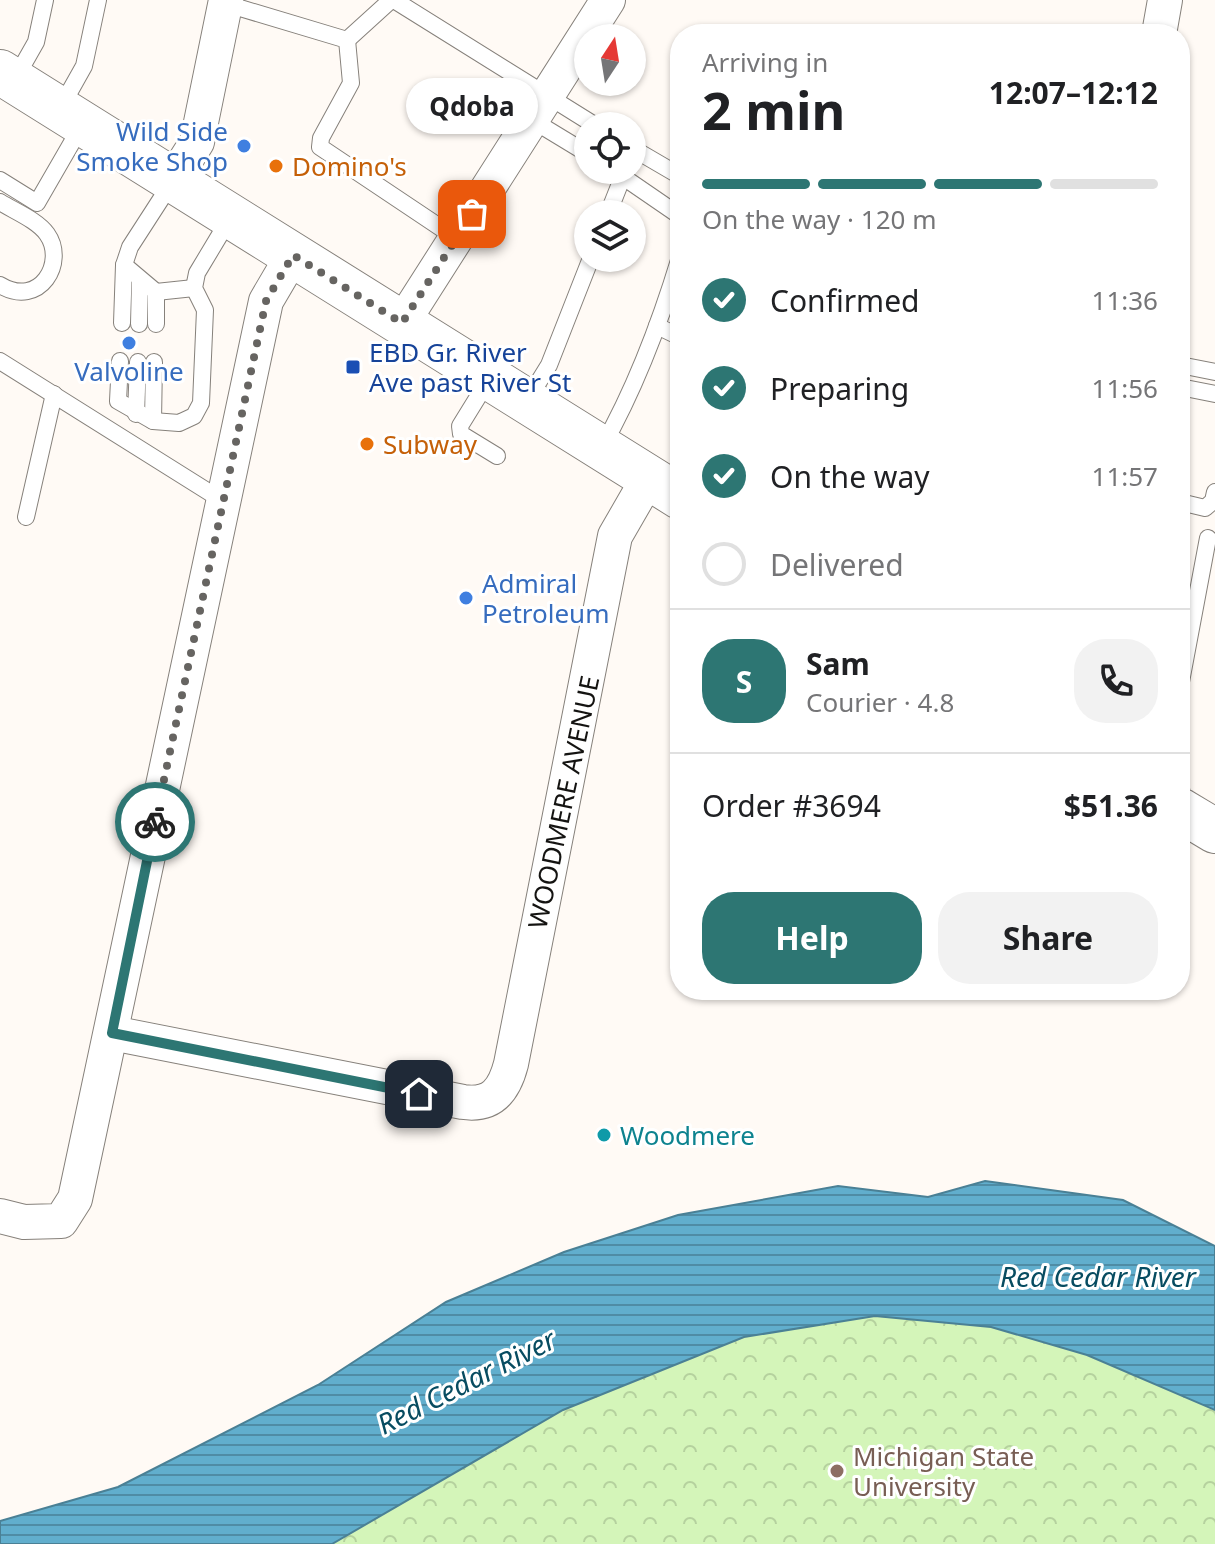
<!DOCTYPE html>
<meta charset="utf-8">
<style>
body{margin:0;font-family:"Noto Sans",sans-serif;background:#f2f2f2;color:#202124;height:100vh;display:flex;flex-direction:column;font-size:30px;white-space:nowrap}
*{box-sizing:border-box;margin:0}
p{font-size:26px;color:#757577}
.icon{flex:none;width:44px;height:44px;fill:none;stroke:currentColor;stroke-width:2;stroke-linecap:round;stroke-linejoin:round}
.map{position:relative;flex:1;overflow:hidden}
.details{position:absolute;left:670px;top:24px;width:520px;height:976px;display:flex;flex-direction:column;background:#fff;border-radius:32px;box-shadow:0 2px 6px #0004}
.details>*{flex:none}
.needle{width:52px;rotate:12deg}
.fabs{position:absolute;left:574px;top:24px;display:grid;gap:16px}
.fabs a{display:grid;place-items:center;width:72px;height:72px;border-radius:50%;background:#fff;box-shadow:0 2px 6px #0004;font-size:40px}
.pin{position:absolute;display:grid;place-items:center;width:68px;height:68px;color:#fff;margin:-34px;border-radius:16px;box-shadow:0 4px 12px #0006}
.courier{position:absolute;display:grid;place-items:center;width:80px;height:80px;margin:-40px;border:6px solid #2d7673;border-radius:50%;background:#fff;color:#222;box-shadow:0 2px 10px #0007}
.bubble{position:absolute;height:56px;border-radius:28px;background:#fff;box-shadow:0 2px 6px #0004;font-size:26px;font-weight:700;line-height:56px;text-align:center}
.summary em{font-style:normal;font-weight:700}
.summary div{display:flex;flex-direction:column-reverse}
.summary{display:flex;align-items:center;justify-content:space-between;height:136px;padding:0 32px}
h1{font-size:52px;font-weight:700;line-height:60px}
.bar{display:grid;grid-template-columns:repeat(4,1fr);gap:12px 8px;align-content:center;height:96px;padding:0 32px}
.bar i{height:10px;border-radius:6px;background:#e0e0e0}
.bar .selected{background:#2d7673}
.bar p{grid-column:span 4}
.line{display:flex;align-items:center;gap:20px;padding:0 32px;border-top:2px solid #e0e0e0}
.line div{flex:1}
.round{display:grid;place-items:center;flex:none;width:84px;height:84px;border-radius:32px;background:#f2f2f2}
ol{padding:0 32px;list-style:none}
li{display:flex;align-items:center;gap:24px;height:88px}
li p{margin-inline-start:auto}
li .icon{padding:8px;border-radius:50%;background:#2d7673;color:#fff;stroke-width:4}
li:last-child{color:#757577}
li i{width:44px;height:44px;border:4px solid #e0e0e0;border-radius:50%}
.primary-button{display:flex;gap:16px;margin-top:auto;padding:16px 32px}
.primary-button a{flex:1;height:92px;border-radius:32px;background:#2d7673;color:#fff;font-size:32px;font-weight:700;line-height:92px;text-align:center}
.primary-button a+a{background:#f2f2f2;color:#202124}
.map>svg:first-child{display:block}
.forest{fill:url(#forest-crowns)}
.water{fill:url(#water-rules);stroke:#4a8095;stroke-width:2}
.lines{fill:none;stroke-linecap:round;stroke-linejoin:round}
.lane-casing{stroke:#86817b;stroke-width:18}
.street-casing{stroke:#86817b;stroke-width:36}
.primary-casing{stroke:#86817b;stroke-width:46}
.lane{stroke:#fff;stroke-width:16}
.street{stroke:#fff;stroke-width:34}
.primary{stroke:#fff;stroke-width:44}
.done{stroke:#666461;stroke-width:8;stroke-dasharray:0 14.4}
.route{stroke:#2d7673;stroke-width:10}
.shop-dot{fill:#3f7fe0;stroke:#fff;stroke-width:3}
.food-dot{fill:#e8710a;stroke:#fff;stroke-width:3}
.transit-dot{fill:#1a4fb4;stroke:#fff;stroke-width:3}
.culture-dot{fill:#0f9aa8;stroke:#fff;stroke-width:3}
.education-dot{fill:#8d6e63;stroke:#fff;stroke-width:3}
.labels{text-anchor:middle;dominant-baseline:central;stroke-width:6;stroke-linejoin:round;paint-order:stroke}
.shop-label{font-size:26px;fill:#366cbe;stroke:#fff;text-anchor:end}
.food-label{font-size:26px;fill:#c56008;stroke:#fff;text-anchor:start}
.transit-label{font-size:26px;fill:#164399;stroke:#fff;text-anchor:start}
.street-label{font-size:26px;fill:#141311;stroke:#fff}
.culture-label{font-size:26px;fill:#0d838f;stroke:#fff;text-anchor:start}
.education-label{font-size:26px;fill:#785e54;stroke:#fff;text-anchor:start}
.water-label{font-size:28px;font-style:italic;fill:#074c61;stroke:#fff}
</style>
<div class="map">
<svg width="1215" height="1544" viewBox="0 0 1215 1544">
<defs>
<pattern id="forest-crowns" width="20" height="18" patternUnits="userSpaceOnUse" patternTransform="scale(2)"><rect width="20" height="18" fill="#d4f5b9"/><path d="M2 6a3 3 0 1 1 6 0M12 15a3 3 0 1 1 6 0" fill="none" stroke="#b5d19e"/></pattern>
<pattern id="water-rules" width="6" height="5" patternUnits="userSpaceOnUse" patternTransform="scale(2)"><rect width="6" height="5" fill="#61aecd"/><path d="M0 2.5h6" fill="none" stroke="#4f8ca5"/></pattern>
</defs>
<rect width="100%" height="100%" fill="#fffaf5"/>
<polygon class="forest" points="875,1316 991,1327 1087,1355 1215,1410 1215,1544 332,1544 563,1410 744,1337"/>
<polygon class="water" points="985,1181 1123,1200 1215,1246 1215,1410 1087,1355 991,1327 875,1316 744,1337 563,1410 332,1544 0,1544 0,1521 118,1487 318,1385 446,1302 564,1252 678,1215 838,1186 928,1197"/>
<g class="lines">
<g class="lane-casing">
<g id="lane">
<polyline points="394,0 596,126"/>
<polyline points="220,2 347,40 351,83 321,138 320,147 456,238"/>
<polyline points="347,40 391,0"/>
<polyline points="15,79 36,42 45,0"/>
<polyline points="61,107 84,66 98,0"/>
<polyline points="532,120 588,154"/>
<polyline points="632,148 680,176"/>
<polyline points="613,170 680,216"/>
<polyline points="0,180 37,203 82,125"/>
<path d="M0,202C14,211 37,220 47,234C67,262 40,309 0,285"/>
<polyline points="608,214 623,176"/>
<polyline points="124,265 156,292 156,324"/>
<polyline points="156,292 194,288"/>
<polyline points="122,323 124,265 130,247 172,182"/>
<polyline points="139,324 140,281"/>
<polyline points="657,326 680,337"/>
<polyline points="0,361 223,501"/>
<polyline points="120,361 118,401 153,421 179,423 194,416 201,403 205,310 194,288 197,273 230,218"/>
<polyline points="1180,365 1215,372"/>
<polyline points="489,379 460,426 461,434 497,456"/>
<polyline points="1180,387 1215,394"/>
<polyline points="528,399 549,365 591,258"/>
<polyline points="136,414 138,362"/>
<polyline points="153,421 154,362"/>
<path d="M602,447C636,387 660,323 680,257"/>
<polyline points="1180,502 1205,508 1213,501 1215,492"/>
<polyline points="26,517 54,394"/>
<polyline points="1180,687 1208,538"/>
</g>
</g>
<g class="street-casing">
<g id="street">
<polyline points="1159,34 1165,0"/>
<polyline points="173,180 197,142 226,0"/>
<polyline points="402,323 608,0"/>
<path d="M112,1033L463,1102C492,1106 504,1091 511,1064L615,536L649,477"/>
<polyline points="0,1216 24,1222 61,1221 75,1199 266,301 293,255"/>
</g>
</g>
<g class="primary-casing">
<g id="primary">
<polyline points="0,72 680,497"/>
<polyline points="1180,810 1215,831"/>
</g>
</g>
<use href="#lane" class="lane"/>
<use href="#street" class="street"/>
<use href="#primary" class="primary"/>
</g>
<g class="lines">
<polyline class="done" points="155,822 266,301 293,255 402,323 472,214"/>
<polyline class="route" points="155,822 112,1033 419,1094"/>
</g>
<g class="shop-dot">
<circle cx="244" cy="146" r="8"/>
<circle cx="129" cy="343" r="8"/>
<circle cx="466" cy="598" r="8"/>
</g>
<g class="food-dot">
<circle cx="276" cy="166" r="8"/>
<circle cx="367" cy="444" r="8"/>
</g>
<rect class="transit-dot" x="345" y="359" width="16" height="16" rx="4"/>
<circle class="culture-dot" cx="604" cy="1135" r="8"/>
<circle class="education-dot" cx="837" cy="1471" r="8"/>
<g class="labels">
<g class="shop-label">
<text x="228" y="131">Wild Side<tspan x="228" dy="30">Smoke Shop</tspan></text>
<text x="129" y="371" text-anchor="middle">Valvoline</text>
<text x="482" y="583" text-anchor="start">Admiral<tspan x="482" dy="30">Petroleum</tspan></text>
</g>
<g class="food-label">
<text x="292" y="166">Domino's</text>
<text x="383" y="444">Subway</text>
</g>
<g class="transit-label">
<text x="369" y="352">EBD Gr. River<tspan x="369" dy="30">Ave past River St</tspan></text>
</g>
<g class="street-label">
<text transform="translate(563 802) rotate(-78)">WOODMERE AVENUE</text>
</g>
<g class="culture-label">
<text x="620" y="1135">Woodmere</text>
</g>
<g class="education-label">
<text x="853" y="1456">Michigan State<tspan x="853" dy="30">University</tspan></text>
</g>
<g class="water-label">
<text x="1098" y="1276">Red Cedar River</text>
<text transform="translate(466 1381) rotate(-27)">Red Cedar River</text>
</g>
</g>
</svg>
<div class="fabs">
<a><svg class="needle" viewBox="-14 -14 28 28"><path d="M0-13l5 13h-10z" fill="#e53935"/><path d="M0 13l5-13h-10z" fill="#757577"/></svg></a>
<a><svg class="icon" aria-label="locate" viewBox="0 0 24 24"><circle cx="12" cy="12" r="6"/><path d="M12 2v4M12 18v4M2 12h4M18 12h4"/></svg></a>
<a><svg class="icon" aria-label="layers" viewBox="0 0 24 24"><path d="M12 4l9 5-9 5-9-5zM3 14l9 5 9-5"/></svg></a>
</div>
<div class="pin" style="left:472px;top:214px;background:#ea580c"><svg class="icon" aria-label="bag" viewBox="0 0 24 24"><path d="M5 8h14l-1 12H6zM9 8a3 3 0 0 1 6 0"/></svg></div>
<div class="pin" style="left:419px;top:1094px;background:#1f2937"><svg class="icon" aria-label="home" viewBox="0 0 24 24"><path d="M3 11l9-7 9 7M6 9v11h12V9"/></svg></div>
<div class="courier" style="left:155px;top:822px"><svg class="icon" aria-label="bike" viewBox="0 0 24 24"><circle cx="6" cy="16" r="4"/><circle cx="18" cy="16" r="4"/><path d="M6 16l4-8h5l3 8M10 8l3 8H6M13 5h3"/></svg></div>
<div class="bubble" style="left:406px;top:78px;width:132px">Qdoba</div>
<section class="details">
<div class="summary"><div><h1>2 min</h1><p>Arriving in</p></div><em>12:07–12:12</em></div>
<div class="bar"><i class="selected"></i><i class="selected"></i><i class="selected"></i><i></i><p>On the way · 120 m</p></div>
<ol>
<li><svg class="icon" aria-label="check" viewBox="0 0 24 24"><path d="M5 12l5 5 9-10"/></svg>Confirmed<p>11:36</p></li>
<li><svg class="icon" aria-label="check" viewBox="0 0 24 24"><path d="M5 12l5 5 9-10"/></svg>Preparing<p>11:56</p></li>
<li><svg class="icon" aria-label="check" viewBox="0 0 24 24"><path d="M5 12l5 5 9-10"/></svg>On the way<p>11:57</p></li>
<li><i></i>Delivered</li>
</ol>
<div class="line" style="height:144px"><b class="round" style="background:#2d7673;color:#fff">S</b><div><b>Sam</b><p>Courier · 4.8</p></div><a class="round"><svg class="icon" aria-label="phone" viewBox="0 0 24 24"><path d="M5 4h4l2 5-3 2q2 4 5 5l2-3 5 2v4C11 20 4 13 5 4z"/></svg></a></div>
<div class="line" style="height:104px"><div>Order #3694</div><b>$51.36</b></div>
<div class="primary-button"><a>Help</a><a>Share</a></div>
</section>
</div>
